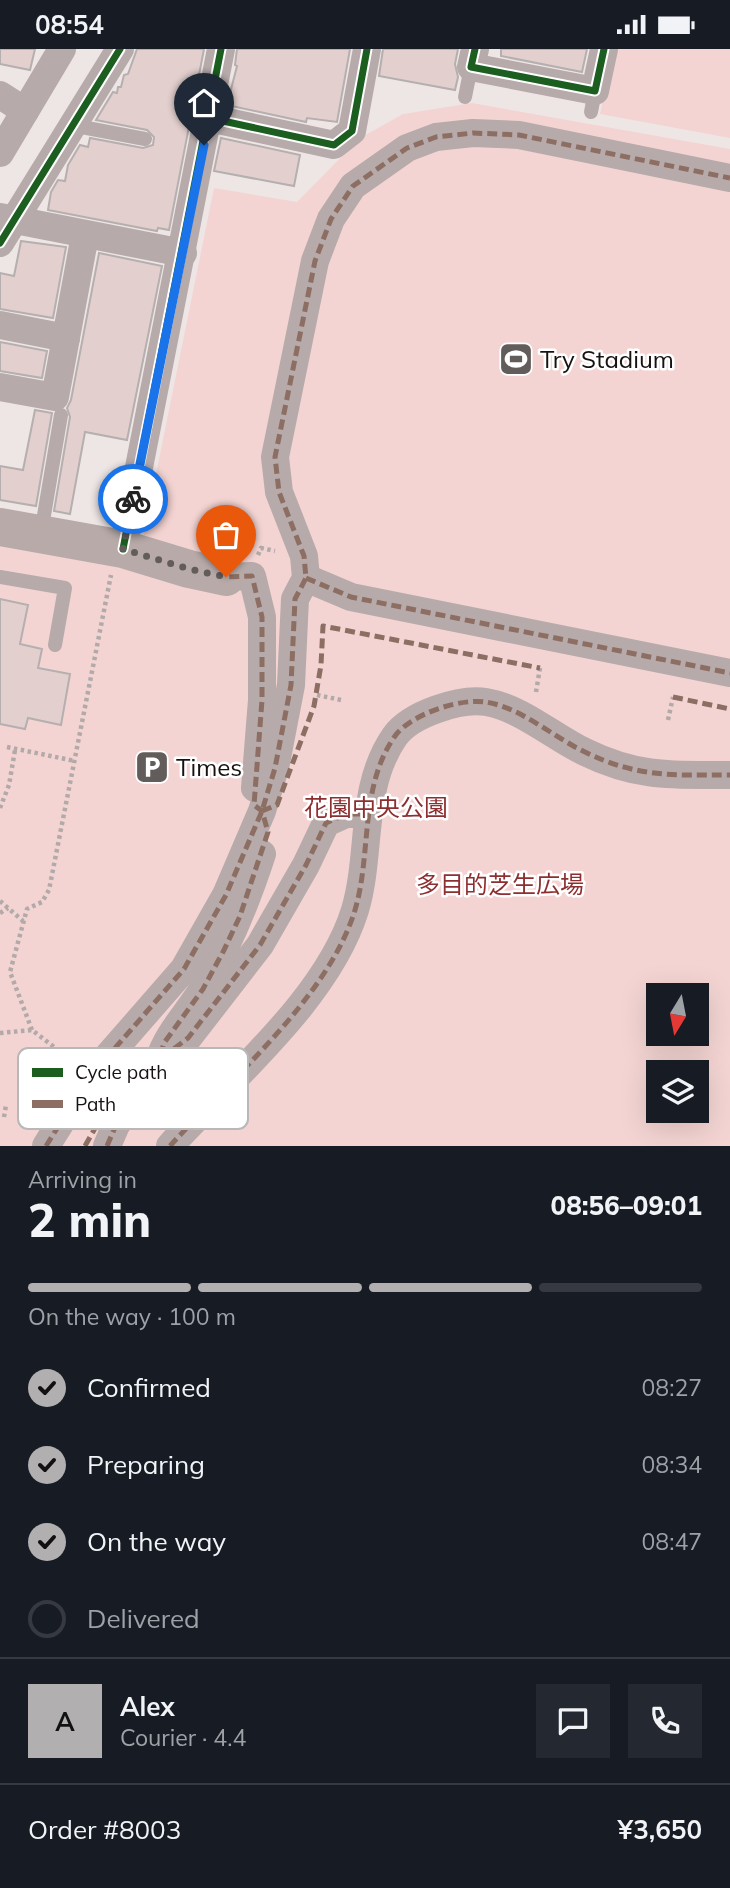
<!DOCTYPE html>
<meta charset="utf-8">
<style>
body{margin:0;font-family:Mulish,"Noto Sans JP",sans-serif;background:#242831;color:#f1f3f6;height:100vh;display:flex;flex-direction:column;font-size:26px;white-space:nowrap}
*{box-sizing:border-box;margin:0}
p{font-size:23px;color:#9ea1a6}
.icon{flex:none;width:38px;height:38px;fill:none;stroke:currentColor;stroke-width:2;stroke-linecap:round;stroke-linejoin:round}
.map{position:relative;height:1097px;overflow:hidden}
.drawer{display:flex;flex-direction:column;background:#171b24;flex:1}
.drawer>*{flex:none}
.needle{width:46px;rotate:190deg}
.tools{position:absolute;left:646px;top:934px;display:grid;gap:14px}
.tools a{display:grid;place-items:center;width:63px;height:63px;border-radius:0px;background:#171b24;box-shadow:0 7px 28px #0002;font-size:35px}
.pin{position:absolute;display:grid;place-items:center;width:60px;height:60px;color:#fff;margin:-72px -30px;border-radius:50% 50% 50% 0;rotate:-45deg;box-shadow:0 0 7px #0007}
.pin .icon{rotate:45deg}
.courier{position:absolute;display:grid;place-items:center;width:70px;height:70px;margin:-35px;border:5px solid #1a73e8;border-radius:50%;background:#fff;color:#222;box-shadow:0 2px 9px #0007}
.overview em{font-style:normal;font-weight:800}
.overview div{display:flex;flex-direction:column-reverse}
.overview{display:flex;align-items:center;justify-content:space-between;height:119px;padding:0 28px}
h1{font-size:46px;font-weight:800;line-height:52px}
.bar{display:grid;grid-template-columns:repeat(4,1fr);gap:10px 7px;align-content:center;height:84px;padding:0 28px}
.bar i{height:9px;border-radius:5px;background:#363941}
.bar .on{background:#b1afb0}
.bar p{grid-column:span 4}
.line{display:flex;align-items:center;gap:18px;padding:0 28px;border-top:2px solid #363941}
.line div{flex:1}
.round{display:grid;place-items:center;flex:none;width:74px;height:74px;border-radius:0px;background:#242831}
ol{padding:0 28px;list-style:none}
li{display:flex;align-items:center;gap:21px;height:77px}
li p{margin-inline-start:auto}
li .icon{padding:7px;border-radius:50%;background:#b1afb0;color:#111;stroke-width:4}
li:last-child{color:#9ea1a6}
li i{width:38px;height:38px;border:4px solid #363941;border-radius:50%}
.status{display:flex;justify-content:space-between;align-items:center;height:49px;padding:0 35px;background:#171b24;direction:ltr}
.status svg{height:19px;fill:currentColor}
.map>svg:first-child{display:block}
.green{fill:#f3d4d2;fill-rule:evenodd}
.building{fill:#e3d0ce;stroke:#b5afaf;stroke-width:2}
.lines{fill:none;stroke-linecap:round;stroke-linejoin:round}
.path{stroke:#b2aaa9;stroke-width:4.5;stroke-dasharray:3.5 3.5;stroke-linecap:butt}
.lane{stroke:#b7aaaa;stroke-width:14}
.street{stroke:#b7aaaa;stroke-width:28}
.secondary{stroke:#b7aaa9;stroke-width:38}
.quiet{stroke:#8d6e63;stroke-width:5;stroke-dasharray:10 5;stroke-linecap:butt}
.cycleway-casing{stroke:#fff;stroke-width:11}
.cycleway{stroke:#1b5e20;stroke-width:7}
.done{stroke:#625c5b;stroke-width:7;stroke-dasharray:0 12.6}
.route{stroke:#1a73e8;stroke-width:9}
.labels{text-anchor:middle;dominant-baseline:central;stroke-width:5;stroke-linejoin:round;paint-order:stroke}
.poi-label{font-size:24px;fill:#171211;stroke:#fff;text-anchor:start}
.park-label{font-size:24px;fill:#8d2f31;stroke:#fff}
.key{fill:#fff;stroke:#b9b8b8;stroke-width:2}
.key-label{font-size:19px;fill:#171211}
</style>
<div class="status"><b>08:54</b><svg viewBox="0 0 49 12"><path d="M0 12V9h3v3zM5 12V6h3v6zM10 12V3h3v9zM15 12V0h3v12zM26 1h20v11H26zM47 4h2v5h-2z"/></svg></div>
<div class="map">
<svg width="730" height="1097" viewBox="0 0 730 1097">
<rect width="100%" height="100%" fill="#eee6e5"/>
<g class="green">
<polygon points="614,0 730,0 730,89 600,65"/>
<path d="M472,54L730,100V1097H0V489L138,514L214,139L297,153L360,89L403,65ZM658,947H696V985H658ZM658,1024H696V1062H658Z"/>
</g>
<g class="building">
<polygon points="0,0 35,0 30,21 0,15"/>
<polygon points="137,0 204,0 169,181 158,179 157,182 48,161 51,143 58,131 65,132 68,116 80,96 88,98 90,89 143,99 153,96 154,88 147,81 96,71 113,43 117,44 118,38 121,38 124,26 128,25"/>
<polygon points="237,0 350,0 337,73 307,69 306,73 227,56 237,17 235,16"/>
<polygon points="383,0 458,0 455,15 458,28 455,41 379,27"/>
<polygon points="501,0 587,0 582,23 501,7"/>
<polygon points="221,89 300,106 294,137 214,122"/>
<polygon points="21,192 66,198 53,269 0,260 0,224 14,227"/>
<polygon points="99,204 162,217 127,391 85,383 70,465 54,462 70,368 67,359 71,351"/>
<polygon points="0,293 47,302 42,329 0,322"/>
<polygon points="35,361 52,364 36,457 0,451 0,417 23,421"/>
<polygon points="0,550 28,556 20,595 42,600 38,619 70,625 61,676 28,669 25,680 0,675"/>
</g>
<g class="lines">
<g class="path">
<polyline points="258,506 261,499 275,502"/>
<polyline points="536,643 540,619"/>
<polyline points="317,646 341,651"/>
<polyline points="668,671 673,648"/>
<polyline points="7,698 75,712"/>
<polyline points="0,759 9,736 15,701"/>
<polyline points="0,852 23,872"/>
<polyline points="0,864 8,859"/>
<polyline points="32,981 10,923 27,860 42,853 49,841 111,526"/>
<polyline points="0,984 32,981 71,1011"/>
<polyline points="178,1026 193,1039"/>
<polyline points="4,1068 6,1056"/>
</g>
<g class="lane">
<polyline points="465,48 471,18"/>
<polyline points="591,63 595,42"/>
<polyline points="71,76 145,90"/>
<polyline points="41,484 61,366"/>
<polyline points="0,528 65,539 55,596"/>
</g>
<g class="street">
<polyline points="475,0 471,18 595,42 604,0"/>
<polyline points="0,46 25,62"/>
<polyline points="209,69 334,96 352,82 367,0"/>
<polyline points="0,104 62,0"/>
<polyline points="0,168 183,204"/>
<polyline points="0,194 120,0"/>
<polyline points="0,276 66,289"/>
<polyline points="0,338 55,348 85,186"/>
<polyline points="123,500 221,0"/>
<polyline points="226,528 252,527 262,568 262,651 255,739"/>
<polyline points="306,529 351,548 730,624"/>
<path d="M159,1011C168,983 189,963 204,938C229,896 247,851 262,805"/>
<polyline points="46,1097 88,1030 184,920 226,846 262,762 275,719 291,636 295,550 306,529 304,507 279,443 275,408 315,212 331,170 353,137 407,99 436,88 473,84 519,86 730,129"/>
<polyline points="107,1097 116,1076 148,1035 159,1011 188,989 260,896 306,816 326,774 346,765 369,765"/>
<path d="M170,1097C231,1029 328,949 355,861C372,804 359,738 395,687C411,665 460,649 486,653C522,659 553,688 585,703C638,729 674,726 730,726"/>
</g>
<polyline class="secondary" points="0,478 123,500 189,520 226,528"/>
<g class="quiet">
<polyline points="306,529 351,548 730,624"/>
<polyline points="673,648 730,660"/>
<polyline points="262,762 277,756 314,657 321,616 323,577 540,619"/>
<polyline points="46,1097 88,1030 184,920 226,846 262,762 275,719 291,636 295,550 306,529 304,507 279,443 275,408 315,212 331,170 353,137 407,99 436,88 473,84 519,86 730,129"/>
<polyline points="85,1097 99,1072 136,1026 159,1011 164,994 203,940 224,901 240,867 268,783 262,762 254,756 262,651 262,568 252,527 226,528"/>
<polyline points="107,1097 116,1076 148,1035 159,1011 188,989 260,896 306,816 326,774 346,765 369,765"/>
<path d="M170,1097C231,1029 328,949 355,861C372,804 359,738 395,687C411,665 460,649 486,653C522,659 553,688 585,703C638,729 674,726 730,726"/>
</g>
<g class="cycleway-casing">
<g id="cycleway">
<polyline points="475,0 471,18 595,42 604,0"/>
<polyline points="209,69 334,96 352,82 367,0"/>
<polyline points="0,194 120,0"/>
<polyline points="123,500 221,0"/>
</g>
</g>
<use href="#cycleway" class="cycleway"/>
</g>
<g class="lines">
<polyline class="done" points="133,450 123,500 189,520 226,528"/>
<polyline class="route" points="133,450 204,96"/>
</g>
<defs>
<g id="stadium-square" transform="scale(1.75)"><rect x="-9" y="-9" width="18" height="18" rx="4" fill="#625c5b" stroke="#fff"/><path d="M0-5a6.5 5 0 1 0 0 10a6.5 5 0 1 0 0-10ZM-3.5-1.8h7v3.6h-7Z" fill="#fff"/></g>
<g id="parking-square" transform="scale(1.75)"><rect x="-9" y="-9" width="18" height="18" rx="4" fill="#625c5b" stroke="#fff"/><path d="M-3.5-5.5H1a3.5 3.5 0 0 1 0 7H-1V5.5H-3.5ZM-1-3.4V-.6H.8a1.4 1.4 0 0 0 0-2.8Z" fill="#fff"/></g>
</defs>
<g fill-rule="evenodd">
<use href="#stadium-square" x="516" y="310"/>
<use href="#parking-square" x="152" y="718"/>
</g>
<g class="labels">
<g class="poi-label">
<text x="540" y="310">Try Stadium</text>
<text x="176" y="718">Times</text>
</g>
<g class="park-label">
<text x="376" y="758">花園中央公園</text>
<text x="500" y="835">多目的芝生広場</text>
</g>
</g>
<rect x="18" y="999" width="230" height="81" rx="10" class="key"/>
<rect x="32" y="1019" width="31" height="9" fill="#1b5e20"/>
<rect x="32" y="1051" width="31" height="8" fill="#8d6e63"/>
<g class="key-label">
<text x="75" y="1030">Cycle path</text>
<text x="75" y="1062">Path</text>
</g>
</svg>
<div class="tools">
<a><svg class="needle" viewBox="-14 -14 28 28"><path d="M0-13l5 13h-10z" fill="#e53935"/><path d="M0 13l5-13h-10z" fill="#9ea1a6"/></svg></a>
<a><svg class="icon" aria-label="layers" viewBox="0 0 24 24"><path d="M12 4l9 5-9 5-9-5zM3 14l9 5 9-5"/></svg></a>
</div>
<div class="pin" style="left:226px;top:528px;background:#ea580c"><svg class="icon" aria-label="bag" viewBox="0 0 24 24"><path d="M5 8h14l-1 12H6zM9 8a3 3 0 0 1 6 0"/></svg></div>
<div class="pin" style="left:204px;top:96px;background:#1f2937"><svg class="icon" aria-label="home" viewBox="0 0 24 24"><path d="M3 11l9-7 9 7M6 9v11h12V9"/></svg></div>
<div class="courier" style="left:133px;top:450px"><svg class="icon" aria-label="bike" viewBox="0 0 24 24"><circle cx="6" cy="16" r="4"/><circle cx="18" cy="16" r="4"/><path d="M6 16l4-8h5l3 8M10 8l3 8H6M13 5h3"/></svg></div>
</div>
<section class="drawer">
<div class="overview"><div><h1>2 min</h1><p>Arriving in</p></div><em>08:56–09:01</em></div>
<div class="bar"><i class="on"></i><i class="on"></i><i class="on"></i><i></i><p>On the way · 100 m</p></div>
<ol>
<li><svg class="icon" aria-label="check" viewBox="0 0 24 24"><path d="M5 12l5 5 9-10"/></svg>Confirmed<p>08:27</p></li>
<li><svg class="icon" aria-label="check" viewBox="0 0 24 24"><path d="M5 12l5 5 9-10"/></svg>Preparing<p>08:34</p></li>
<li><svg class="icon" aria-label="check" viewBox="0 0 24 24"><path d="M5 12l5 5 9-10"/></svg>On the way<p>08:47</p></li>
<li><i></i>Delivered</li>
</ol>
<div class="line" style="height:126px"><b class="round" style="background:#b1afb0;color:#111">A</b><div><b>Alex</b><p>Courier · 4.4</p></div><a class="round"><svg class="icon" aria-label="chat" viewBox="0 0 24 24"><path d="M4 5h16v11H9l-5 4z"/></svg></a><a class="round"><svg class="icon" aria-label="phone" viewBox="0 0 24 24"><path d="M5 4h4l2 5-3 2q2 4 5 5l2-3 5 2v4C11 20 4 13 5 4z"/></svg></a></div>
<div class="line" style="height:91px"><div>Order #8003</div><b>¥3,650</b></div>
</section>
